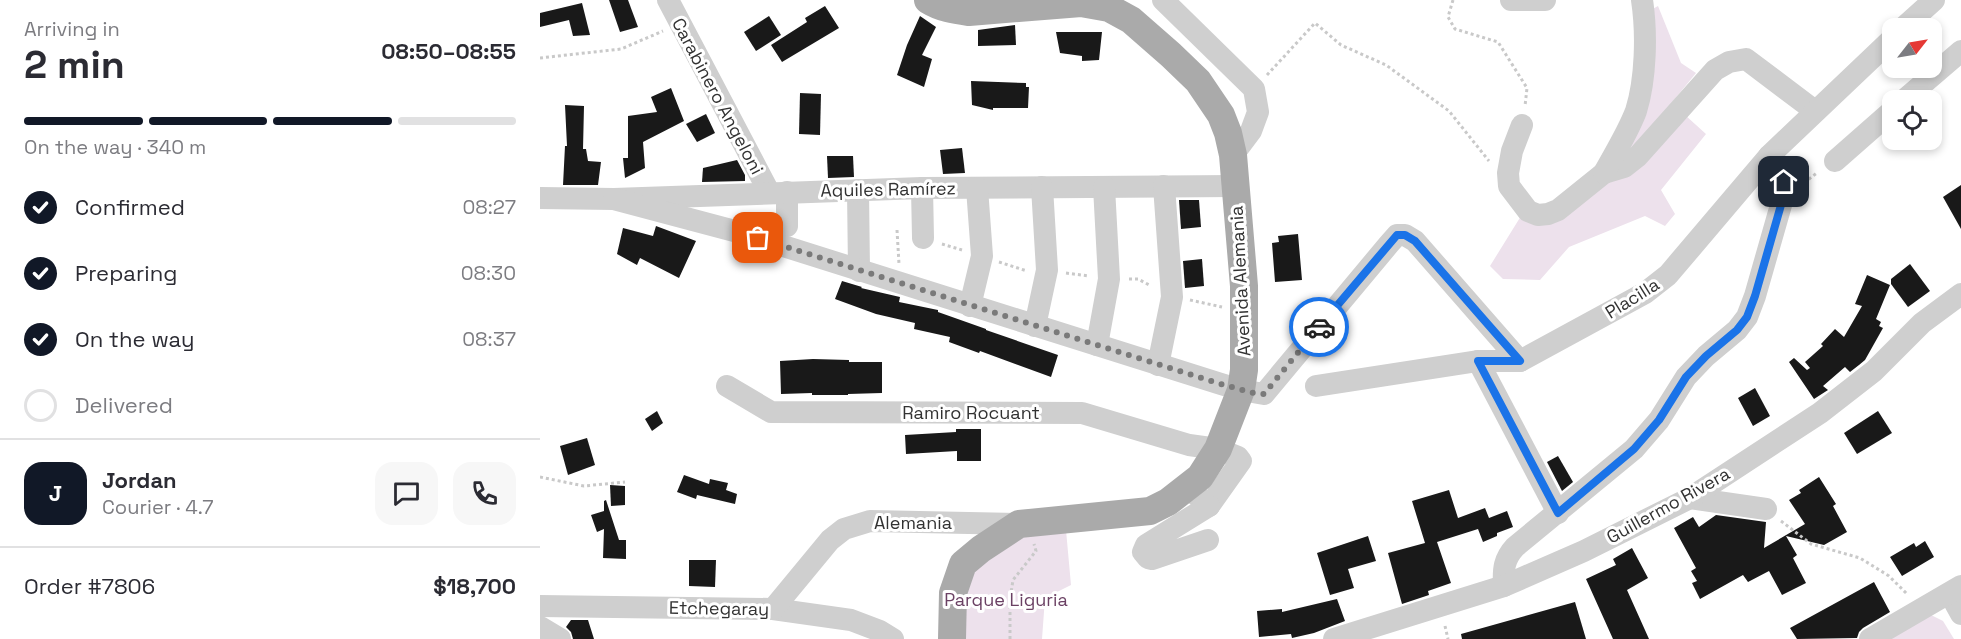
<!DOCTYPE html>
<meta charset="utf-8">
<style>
body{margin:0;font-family:"Space Grotesk",sans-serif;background:#f7f7f7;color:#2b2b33;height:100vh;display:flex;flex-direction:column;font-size:22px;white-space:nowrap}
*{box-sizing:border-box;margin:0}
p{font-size:20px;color:#7c7c81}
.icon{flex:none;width:33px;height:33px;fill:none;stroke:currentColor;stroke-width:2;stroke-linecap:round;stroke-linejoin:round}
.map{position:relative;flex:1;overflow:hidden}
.panel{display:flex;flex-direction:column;background:#fff;width:540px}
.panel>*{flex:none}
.needle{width:39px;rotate:59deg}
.buttons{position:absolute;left:1342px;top:18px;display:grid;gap:12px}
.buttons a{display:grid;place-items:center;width:60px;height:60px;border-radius:12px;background:#fff;box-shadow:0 3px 9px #0003;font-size:30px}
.pin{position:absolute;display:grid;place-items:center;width:51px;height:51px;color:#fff;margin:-26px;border-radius:12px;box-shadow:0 3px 9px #0006}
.courier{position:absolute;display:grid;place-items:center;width:60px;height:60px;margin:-30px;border:4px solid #1a73e8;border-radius:50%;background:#fff;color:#222;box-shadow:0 2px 8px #0007}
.overview em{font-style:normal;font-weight:700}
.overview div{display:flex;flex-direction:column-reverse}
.overview{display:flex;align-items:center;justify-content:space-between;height:102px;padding:0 24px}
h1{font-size:39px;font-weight:700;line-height:45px}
.bar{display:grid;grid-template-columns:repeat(4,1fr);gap:9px 6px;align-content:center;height:72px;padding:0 24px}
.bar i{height:8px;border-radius:4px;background:#e1e1e2}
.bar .selected{background:#111827}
.bar p{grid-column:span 4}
.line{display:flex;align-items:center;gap:15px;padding:0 24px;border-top:2px solid #e1e1e2}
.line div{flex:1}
.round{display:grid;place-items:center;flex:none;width:63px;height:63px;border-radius:18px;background:#f7f7f7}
ol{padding:0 24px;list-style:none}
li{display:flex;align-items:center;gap:18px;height:66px}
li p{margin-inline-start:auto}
li .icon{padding:6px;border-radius:50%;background:#111827;color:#fff;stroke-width:4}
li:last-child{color:#7c7c81}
li i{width:33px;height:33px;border:3px solid #e1e1e2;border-radius:50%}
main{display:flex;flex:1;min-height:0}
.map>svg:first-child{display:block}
.green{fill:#ede1ec}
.building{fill:#191919}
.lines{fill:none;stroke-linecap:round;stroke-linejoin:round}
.path{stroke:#c9c9c9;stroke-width:3;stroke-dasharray:3 3;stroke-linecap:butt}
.minor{stroke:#cfcfcf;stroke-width:22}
.major{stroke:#aaa;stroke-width:28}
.done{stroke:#7a7a7a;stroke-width:6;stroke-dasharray:0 10.8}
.route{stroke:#1a73e8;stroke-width:8}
.labels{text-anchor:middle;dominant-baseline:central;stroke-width:6;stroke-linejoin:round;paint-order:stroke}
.street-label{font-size:18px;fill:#323232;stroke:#fff}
.park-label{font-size:18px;fill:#6b4164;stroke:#fff}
</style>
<main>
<section class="panel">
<div class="overview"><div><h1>2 min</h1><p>Arriving in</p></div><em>08:50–08:55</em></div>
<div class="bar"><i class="selected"></i><i class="selected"></i><i class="selected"></i><i></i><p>On the way · 340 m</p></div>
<ol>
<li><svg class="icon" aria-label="check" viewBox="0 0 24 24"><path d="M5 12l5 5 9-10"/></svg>Confirmed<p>08:27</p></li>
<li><svg class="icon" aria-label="check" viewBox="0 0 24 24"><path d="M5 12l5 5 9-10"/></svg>Preparing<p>08:30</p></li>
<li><svg class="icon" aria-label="check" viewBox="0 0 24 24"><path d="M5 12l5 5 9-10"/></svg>On the way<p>08:37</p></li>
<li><i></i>Delivered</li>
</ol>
<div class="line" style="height:108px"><b class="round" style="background:#111827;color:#fff">J</b><div><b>Jordan</b><p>Courier · 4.7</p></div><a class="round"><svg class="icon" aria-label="chat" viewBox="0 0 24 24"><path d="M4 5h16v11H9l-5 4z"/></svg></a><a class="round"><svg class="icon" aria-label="phone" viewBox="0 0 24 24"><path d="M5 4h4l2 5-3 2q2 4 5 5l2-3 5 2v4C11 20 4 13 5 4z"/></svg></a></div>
<div class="line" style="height:78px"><div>Order #7806</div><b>$18,700</b></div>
</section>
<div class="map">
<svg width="1421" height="639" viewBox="0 0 1421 639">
<rect width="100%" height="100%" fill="#fff"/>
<g class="green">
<polygon points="1118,6 1141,63 1156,73 1088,156 1109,11"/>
<polygon points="1145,115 1166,134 1121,190 1135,214 1125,226 1105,216 1029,247 1000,280 963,279 950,266 981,216 1009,221"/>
<path d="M526,530L531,585L505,598L502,639H424C424,621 424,590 433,575C438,564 476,539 489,534C499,529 515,531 526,530Z"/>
<polygon points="1385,612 1403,621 1414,639 1342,639"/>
</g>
<g class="building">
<polygon points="69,0 88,0 98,27 80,32"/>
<polygon points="42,3 50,35 33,36 29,20 0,27 0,13"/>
<polygon points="285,6 299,28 242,62 231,45 267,22 265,18"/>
<polygon points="229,16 241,35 216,51 204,32"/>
<polygon points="380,16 396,27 382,55 392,59 384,87 357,75 367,45"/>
<polygon points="475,25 476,45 438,46 438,30"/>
<polygon points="516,32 562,32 559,60 542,61 542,56 520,53"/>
<polygon points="431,81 486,83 486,87 489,87 488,108 453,108 453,110 432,105"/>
<polygon points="131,88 144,121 103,142 105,168 85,178 83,158 88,158 88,116 117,112 111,97"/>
<polygon points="260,93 281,94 280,135 259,134"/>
<polygon points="25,105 44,106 43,149 46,149 48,161 61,162 58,185 23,185 25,146 27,146"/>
<polygon points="166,114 175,133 157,142 146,124"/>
<polygon points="422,148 425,173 403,174 400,150"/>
<polygon points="287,156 313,156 314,177 288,178"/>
<polygon points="197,160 205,175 205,181 162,182 163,168"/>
<polygon points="1421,185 1421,229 1403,197"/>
<polygon points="639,200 659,200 661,227 641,229"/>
<polygon points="116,226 156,241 139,278 100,258 97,265 77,254 83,228 113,236"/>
<polygon points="758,234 762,280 735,282 732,243 739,242 738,236"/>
<polygon points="662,259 664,286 645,288 643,261"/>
<polygon points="1370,264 1390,291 1368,307 1351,284 1351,279"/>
<polygon points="1327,275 1350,285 1336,319 1341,322 1339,326 1343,328 1325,360 1319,365 1310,372 1305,367 1283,386 1288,390 1274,399 1249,362 1254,358 1267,370 1270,368 1265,362 1283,346 1281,344 1295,329 1304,337 1322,306 1315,304"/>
<polygon points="302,281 322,287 321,288 360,297 359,302 398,310 398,312 446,329 446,330 518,355 511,377 440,351 439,353 409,342 410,337 374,329 375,323 336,314 295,299"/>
<polygon points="273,359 309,360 309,362 342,362 342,393 308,394 308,395 272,395 272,393 241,394 240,361"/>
<polygon points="1215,388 1230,416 1213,426 1198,398"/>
<polygon points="117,411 123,423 112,431 105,419"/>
<polygon points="1338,411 1352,433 1317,454 1304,433"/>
<polygon points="416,429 441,429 441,461 417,461 417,451 366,454 365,435 416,432"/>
<polygon points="47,438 55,465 28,475 20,446"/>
<polygon points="1018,456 1033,482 1022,491 1007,462"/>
<polygon points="144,475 169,484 170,479 188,483 186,490 197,494 195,504 157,495 156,499 137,492"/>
<polygon points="1279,477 1296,504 1293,506 1307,532 1284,545 1246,536 1257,555 1253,558 1266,583 1242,595 1229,571 1208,582 1203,575 1160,599 1152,583 1157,581 1151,571 1156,568 1134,528 1153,517 1159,527 1176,515 1226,522 1224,548 1265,524 1249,500 1261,493 1259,490"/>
<polygon points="70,485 85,486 85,505 71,506"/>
<polygon points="909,490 918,518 945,508 949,518 967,511 973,527 957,533 957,536 943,542 938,529 897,542 911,583 888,591 889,595 862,604 848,553 885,543 872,501"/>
<polygon points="66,500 79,540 86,540 86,559 63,558 64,529 57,532 51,515 64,511 64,501"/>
<polygon points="828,536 836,561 808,569 814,588 790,595 777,553"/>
<polygon points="1385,541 1394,557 1362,576 1350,557 1374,543 1376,547"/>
<polygon points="1092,548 1108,578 1087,590 1109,639 1073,639 1046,579 1076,565 1073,559"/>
<polygon points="149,560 176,560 175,587 149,586"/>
<polygon points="1334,582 1350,612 1323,628 1319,632 1317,638 1257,639 1250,628"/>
<polygon points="797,599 805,621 774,633 752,638 751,634 719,637 717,611 742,609 742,612"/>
<polygon points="1035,602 1046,639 922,639 921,634"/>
<polygon points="31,620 48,620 54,639 33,639 31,632 26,627"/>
</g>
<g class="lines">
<g class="path">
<polyline points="913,0 908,17 915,29 958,42 987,88 985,106"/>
<polyline points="0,58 81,49 123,31"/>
<polyline points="727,75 775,23 801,45 846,65 909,111 949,161"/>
<polyline points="1264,183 1278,172"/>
<polyline points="357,230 359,264"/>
<polyline points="402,244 422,250"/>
<polyline points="459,262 487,271"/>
<polyline points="526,273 549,276"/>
<polyline points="589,279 598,279 611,286"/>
<polyline points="650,300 682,307"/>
<polyline points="0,477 44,486 85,482"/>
<polyline points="1241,521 1271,544 1320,558 1349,576 1368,595"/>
<polyline points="905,626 908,639"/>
<polyline points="470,639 470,599 473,580 496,551 494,544"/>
</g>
<g class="minor">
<polyline points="128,0 229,192"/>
<polyline points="623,0 714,89 718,112 711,131 693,155"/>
<polyline points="971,0 1005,0"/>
<polyline points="1363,28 1394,0"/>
<polyline points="1364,100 1421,51"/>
<polyline points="982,125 972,151 968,173 969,186 988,211 998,215 1008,214 1018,210 1064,173 1084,167 1098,156 1175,70 1189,62 1206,59 1275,111"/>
<polyline points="1295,161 1353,110"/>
<path d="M1064,173C1075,153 1088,132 1096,111C1106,79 1107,33 1102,0"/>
<polyline points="382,188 383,238"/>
<polyline points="318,190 319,271"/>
<polyline points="247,192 247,226"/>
<polyline points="0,198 74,199 382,188 696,186"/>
<polyline points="74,199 202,233 681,384 701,390 724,394 849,244 857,235 865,235 875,241 980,361"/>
<polyline points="430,306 442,256 437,188"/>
<polyline points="495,326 507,270 502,187"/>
<polyline points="557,345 569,279 564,187"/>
<polyline points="938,361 1018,513"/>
<polyline points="618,365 632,297 624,186"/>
<polyline points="187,386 231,412 542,413 649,445 678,449 698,457 701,461 669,506 647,487"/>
<polyline points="776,386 938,361 980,361 1105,293 1128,275 1229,156 1353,38"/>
<polyline points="1150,498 1226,509"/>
<polyline points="668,540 612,559 608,558 603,552 606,545 669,506"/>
<path d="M964,586C963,569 964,559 975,547L1094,449L1119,420L1146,377L1166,356L1197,330L1207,317L1215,296L1243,198C1245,177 1243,171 1229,156"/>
<polyline points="1410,594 1421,614"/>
<polyline points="0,606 233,609 311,620 340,631 353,639"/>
<polyline points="233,609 290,540 304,529 330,521 479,524"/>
<polyline points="0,627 20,639"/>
<polyline points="794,639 964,586 1044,551 1150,498 1280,413 1334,371 1382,323 1421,294"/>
<polyline points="1330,639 1421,586"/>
</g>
<path class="major" d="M388,0C401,8 414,10 429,12L541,3L569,8L591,20L631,55L658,81L681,115L688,133L693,155L704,286V370L701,390L678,449L660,477L628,502L610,511L479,524L441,549L423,564L413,593L412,639"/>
</g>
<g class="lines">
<polyline class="done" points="218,238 681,384 717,394 724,394 779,327"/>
<polyline class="route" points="779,327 857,235 865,235 875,241 980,361 938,361 1018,513 1094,449 1119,420 1146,377 1166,356 1197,330 1207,317 1215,296 1243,198 1244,182"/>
</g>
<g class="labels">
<g class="street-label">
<text transform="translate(178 96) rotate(62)">Carabinero Angeloni</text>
<text transform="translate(348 189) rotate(-1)">Aquiles Ramírez</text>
<text transform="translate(700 281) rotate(-93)">Avenida Alemania</text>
<text transform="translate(1092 298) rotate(-32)">Placilla</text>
<text x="431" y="412">Ramiro Rocuant</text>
<text transform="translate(1128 505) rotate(-29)">Guillermo Rivera</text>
<text x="373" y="522">Alemania</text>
<text transform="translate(179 608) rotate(1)">Etchegaray</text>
</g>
<g class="park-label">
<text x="466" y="599">Parque Liguria</text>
</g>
</g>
</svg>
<div class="buttons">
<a><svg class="needle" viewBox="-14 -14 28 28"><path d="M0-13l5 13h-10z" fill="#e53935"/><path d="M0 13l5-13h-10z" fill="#7c7c81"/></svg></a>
<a><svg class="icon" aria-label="locate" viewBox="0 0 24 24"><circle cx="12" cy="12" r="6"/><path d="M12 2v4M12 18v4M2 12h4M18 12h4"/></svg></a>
</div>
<div class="pin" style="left:218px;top:238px;background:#ea580c"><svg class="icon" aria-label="bag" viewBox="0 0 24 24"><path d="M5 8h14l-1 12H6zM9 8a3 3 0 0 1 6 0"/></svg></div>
<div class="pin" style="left:1244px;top:182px;background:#1f2937"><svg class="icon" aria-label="home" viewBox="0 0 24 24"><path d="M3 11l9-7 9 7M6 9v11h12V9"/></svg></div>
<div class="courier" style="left:779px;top:327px"><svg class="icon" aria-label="car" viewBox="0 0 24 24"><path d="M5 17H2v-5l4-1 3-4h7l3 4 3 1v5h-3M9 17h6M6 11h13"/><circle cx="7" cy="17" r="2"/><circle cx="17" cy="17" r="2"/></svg></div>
</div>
</main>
